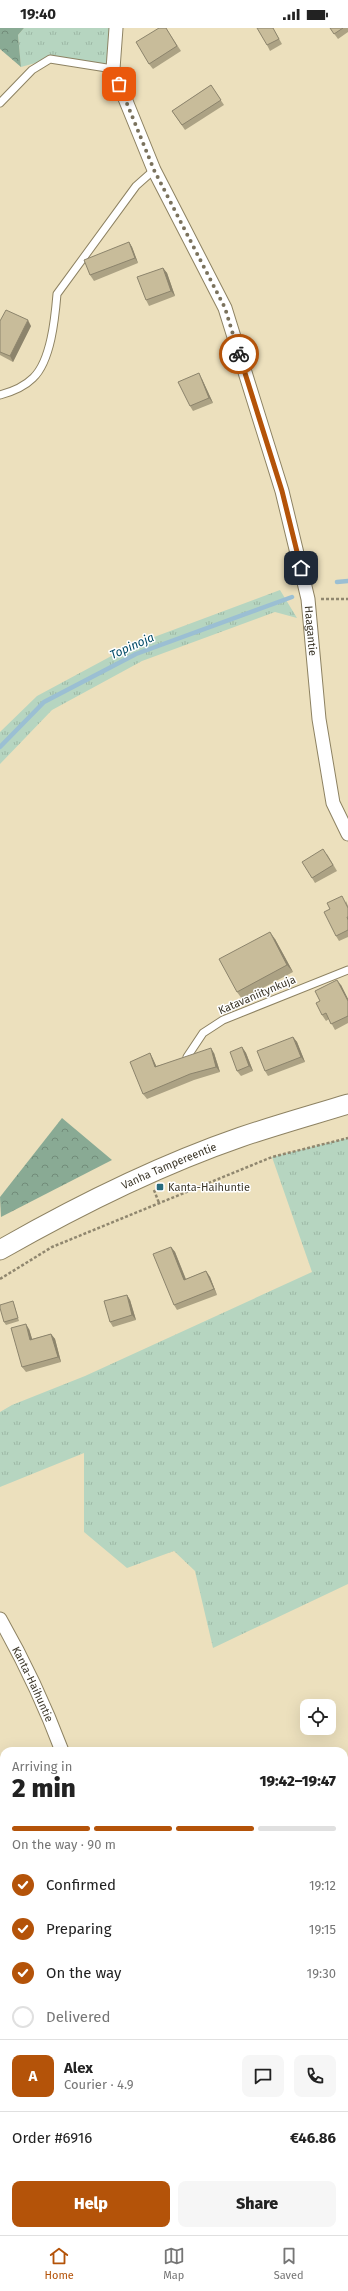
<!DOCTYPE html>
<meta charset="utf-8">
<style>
body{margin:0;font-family:"Fira Sans",sans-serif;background:#f6f6f6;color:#222;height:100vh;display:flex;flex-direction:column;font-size:15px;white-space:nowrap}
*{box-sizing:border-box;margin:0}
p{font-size:13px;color:#767676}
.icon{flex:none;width:22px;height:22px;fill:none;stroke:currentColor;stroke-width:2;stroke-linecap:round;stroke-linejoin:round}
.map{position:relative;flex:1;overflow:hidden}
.side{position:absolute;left:0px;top:1719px;width:348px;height:488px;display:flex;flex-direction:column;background:#fff;border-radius:12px 12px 0 0;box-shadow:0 4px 16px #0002}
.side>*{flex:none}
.buttons{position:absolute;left:300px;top:1671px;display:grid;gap:8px}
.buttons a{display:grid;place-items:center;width:36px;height:36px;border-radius:8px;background:#fff;box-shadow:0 4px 16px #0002;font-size:20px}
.pin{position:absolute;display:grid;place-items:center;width:34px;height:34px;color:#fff;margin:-17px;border-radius:8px;box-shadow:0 2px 6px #0006}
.courier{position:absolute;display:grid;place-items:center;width:40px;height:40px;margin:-20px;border:3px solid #b45309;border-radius:50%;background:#fff;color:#222;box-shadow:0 1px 5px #0007}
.summary em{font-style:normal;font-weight:800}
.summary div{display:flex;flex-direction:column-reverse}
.summary{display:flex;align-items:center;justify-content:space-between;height:68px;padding:0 12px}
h1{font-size:26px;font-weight:800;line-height:30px}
.bar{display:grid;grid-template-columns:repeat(4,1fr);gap:6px 4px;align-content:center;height:48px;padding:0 12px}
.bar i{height:5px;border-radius:3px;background:#e0e0e0}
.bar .on{background:#b45309}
.bar p{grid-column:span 4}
.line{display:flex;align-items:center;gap:10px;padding:0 12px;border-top:1px solid #e0e0e0}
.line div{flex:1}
.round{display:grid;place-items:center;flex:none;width:42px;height:42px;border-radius:8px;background:#f6f6f6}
ol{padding:0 12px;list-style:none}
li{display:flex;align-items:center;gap:12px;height:44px}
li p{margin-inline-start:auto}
li .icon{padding:4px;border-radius:50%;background:#b45309;color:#fff;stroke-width:4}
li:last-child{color:#767676}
li i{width:22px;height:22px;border:2px solid #e0e0e0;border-radius:50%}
.button{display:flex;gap:8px;margin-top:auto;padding:8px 12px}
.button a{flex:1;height:46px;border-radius:8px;background:#b45309;color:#fff;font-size:16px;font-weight:800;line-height:46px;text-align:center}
.button a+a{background:#f6f6f6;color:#222}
.status{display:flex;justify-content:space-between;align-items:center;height:28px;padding:0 20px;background:#fff;direction:ltr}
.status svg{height:11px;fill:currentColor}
.menu{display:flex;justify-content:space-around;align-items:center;height:56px;border-top:1px solid #e0e0e0;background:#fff;font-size:11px;color:#767676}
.menu a{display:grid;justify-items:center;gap:2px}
.menu .on{color:#b45309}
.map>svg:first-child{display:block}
.grass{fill:url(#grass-tufts)}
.forest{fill:url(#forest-crowns)}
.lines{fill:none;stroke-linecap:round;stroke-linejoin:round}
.stream{stroke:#9bbfd3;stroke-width:4.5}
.service-casing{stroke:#8d8262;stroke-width:9}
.minor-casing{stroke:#8d8262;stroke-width:15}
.secondary-casing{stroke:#8d8262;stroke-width:21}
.path{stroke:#90876f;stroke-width:2.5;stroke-dasharray:3 2;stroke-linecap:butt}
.service{stroke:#fff;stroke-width:7}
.minor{stroke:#fff;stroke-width:13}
.secondary{stroke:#fff;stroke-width:19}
.wall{fill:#aca284}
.shaded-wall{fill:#8c846c}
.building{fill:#c8bc9a;stroke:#8c846c}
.done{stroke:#7a725d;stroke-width:4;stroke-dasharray:0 7.2}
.route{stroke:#b45309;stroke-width:5}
.poi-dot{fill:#296c7e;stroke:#fff;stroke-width:1.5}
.labels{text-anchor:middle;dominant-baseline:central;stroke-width:3;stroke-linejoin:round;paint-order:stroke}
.street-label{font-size:11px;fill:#3c3729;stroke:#fff}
.poi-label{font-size:11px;fill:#3c3729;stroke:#fff;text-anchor:start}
.water-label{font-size:12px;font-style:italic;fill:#034b67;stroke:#fff}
</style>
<div class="status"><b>19:40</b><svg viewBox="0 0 49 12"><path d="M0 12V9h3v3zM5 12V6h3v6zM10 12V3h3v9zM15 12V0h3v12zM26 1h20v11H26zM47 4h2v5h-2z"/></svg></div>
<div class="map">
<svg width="348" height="2207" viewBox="0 0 348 2207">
<defs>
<pattern id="grass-tufts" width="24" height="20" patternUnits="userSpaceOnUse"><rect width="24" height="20" fill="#b6d5c0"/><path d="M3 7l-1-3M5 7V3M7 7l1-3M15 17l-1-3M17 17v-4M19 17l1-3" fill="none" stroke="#9db7a5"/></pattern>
<pattern id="forest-crowns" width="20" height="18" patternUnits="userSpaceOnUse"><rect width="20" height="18" fill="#89aa94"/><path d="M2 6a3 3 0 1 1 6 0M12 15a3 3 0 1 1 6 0" fill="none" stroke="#718b79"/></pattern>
</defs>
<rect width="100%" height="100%" fill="#ece0bd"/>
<g class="grass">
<polygon points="24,0 116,0 113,41 50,31 21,39 18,7"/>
<polygon points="280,562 297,590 275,584 142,633 52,682 0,736 0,704 37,668 130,618"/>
<polygon points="348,1110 348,1556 213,1620 195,1543 174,1523 127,1540 84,1504 84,1425 0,1459 0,1384 12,1377 85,1348 312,1244 272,1129"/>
<polygon points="17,2203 322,2203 319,2207 16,2207"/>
</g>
<g class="forest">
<polygon points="0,0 24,0 18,7 21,39 0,21"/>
<polygon points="62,1090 112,1132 1,1189 0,1169"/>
</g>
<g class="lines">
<g class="stream">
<polyline points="337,554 348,553"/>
<polyline points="0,719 44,674 136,626 292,569"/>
</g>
<g class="service-casing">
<g id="service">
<polyline points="0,75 32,42 50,31 113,41"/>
<path d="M0,367C11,364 24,359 33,350C51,333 55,290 57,266L136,158L154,142"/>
<polyline points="187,1029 203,1005 223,992 348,942"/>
</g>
</g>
<g class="minor-casing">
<g id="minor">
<path id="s1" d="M116,0L113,41L154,142L225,280L282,463L308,571L319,691L333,775L348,806"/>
<path id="s2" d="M0,1591C24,1633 45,1678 62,1723"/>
<polyline points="3,2207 4,2203"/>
</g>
</g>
<g class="secondary-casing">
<g id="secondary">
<path id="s3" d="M0,1222C77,1178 157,1138 241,1109C276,1097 312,1087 348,1076"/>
</g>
</g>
<g class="path">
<polyline points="321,571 348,571"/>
<polyline points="154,1162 159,1175"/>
<polyline points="0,1251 52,1219 272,1129 348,1110"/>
</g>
<use href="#service" class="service"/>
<use href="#minor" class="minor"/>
<use href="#secondary" class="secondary"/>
</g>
<g class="wall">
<polygon points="166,0 181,23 153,41 149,36"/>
<polygon points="273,0 282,16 270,23 267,17"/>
<polygon points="330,0 348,0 348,4 338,11"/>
<polygon points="211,57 224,77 185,102 172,83"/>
<polygon points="129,214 132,219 138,235 94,253 90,247"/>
<polygon points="163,240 167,245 175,268 149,278 146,272"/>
<polygon points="0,293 31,298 13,334 0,327"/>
<polygon points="202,351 213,375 193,383 190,378"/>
<polygon points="327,826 337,843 315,855 312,850"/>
<polygon points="346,873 348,878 348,909 339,913 336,908"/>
<polygon points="275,911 293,944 242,971 237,964"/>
<polygon points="341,957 348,971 348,995 335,1002 329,991 326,993 322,987 320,973"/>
<polygon points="293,1009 297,1014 305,1034 268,1048 265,1043"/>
<polygon points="242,1019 246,1025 253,1043 241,1048 237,1043"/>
<polygon points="150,1025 153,1031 156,1038 214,1025 220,1044 194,1052 147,1071 143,1066"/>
<polygon points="171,1219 175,1224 186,1251 206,1243 210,1249 217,1267 177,1282 174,1277"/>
<polygon points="127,1267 130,1272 136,1292 113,1299 110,1294"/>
<polygon points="14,1276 19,1293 6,1297 4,1294"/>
<polygon points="29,1301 32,1311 51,1306 55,1311 61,1334 26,1344 22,1339"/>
</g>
<g class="shaded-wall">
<polygon points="129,214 132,219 138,235 135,230"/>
<polygon points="163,240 167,245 175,268 171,263"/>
<polygon points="28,292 31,298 13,334 10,328"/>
<polygon points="199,345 202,351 213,375 209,370"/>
<polygon points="270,904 275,911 293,944 287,937"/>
<polygon points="337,952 341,957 348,971 348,973"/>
<polygon points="293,1009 297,1014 305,1034 301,1029"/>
<polygon points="242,1019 246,1025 253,1043 249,1038"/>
<polygon points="211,1020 214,1025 220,1044 216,1039"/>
<polygon points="150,1025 153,1031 159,1044 155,1039"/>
<polygon points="171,1219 175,1224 188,1257 184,1252"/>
<polygon points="206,1243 210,1249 217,1267 214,1261"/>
<polygon points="127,1267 130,1272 136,1292 132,1287"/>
<polygon points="26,1296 29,1301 34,1317 30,1312"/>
<polygon points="51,1306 55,1311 61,1334 58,1329"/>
</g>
<g class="building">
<polygon points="159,0 166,0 177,18 149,36 136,14"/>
<polygon points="257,0 273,0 279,11 267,17"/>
<polygon points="330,0 343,0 334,6"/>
<polygon points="211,57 221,72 182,97 172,83"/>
<polygon points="129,214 135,230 90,247 84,232"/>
<polygon points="163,240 171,263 146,272 137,249"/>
<polygon points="6,282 28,292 10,328 0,324 0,293"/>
<polygon points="199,345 209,370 190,378 178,354"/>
<polygon points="323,821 333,837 312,850 302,834"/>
<polygon points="342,868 348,880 348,889 347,889 348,892 348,902 336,908 324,884 330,881 327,875"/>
<polygon points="270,904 287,937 237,964 219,931"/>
<polygon points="337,952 348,973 348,988 331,996 326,985 322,987 316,975 320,973 315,963"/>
<polygon points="293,1009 301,1029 265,1043 257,1023"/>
<polygon points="242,1019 249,1038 237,1043 230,1024"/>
<polygon points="211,1020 216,1039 190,1046 143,1066 130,1034 150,1025 155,1039"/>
<polygon points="171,1219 184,1252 206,1243 214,1261 174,1277 153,1226"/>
<polygon points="127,1267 132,1287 110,1294 104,1273"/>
<polygon points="13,1273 18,1290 4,1294 0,1280 0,1277"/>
<polygon points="26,1296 30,1312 51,1306 58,1329 22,1339 11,1300"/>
</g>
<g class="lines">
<polyline class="done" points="119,56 154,142 225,280 239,326"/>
<polyline class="route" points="239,326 282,463 301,540"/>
</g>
<rect class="poi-dot" x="156" y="1155" width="8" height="8" rx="2"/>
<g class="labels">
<g class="street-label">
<text stroke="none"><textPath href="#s1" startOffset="640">Haagantie</textPath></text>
<text transform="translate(257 967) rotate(-23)">Katavaniitynkuja</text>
<text stroke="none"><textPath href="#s3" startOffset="189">Vanha Tampereentie</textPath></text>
<text stroke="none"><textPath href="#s2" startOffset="73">Kanta-Haihuntie</textPath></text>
</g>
<g class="poi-label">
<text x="168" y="1159">Kanta-Haihuntie</text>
</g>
<g class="water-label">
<text transform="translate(132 618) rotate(-24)">Topinoja</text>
</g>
</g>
</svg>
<div class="buttons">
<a><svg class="icon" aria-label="locate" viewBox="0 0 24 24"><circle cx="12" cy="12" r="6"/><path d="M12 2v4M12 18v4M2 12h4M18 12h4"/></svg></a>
</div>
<div class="pin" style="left:119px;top:56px;background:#ea580c"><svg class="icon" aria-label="bag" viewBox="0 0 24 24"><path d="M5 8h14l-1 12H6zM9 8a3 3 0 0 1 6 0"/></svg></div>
<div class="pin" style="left:301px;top:540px;background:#1f2937"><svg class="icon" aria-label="home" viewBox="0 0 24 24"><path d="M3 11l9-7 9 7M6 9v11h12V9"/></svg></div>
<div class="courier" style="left:239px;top:326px"><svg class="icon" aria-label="bike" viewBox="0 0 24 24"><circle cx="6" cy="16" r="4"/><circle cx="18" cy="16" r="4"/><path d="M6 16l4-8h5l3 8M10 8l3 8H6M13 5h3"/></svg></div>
<section class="side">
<div class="summary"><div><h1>2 min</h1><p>Arriving in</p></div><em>19:42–19:47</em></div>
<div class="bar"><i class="on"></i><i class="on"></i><i class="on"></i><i></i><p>On the way · 90 m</p></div>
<ol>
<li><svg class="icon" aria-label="check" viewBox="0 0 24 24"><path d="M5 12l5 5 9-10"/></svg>Confirmed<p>19:12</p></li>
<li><svg class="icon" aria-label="check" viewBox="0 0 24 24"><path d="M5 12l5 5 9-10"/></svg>Preparing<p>19:15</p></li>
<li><svg class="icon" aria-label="check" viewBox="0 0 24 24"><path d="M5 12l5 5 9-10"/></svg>On the way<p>19:30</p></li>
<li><i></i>Delivered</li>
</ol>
<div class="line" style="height:72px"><b class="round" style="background:#b45309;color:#fff">A</b><div><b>Alex</b><p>Courier · 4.9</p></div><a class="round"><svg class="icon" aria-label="chat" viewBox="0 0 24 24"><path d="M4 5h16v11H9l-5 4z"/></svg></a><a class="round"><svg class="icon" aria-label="phone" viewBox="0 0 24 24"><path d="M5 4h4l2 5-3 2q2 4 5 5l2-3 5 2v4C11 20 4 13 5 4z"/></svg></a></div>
<div class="line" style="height:52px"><div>Order #6916</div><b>€46.86</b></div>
<div class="button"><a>Help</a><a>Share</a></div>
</section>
</div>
<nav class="menu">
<a class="on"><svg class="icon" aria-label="home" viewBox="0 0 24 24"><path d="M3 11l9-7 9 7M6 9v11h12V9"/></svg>Home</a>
<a><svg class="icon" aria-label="map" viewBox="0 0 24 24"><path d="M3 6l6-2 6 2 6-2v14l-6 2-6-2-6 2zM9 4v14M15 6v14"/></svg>Map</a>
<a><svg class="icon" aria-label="saved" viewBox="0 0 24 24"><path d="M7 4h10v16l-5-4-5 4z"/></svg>Saved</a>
</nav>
